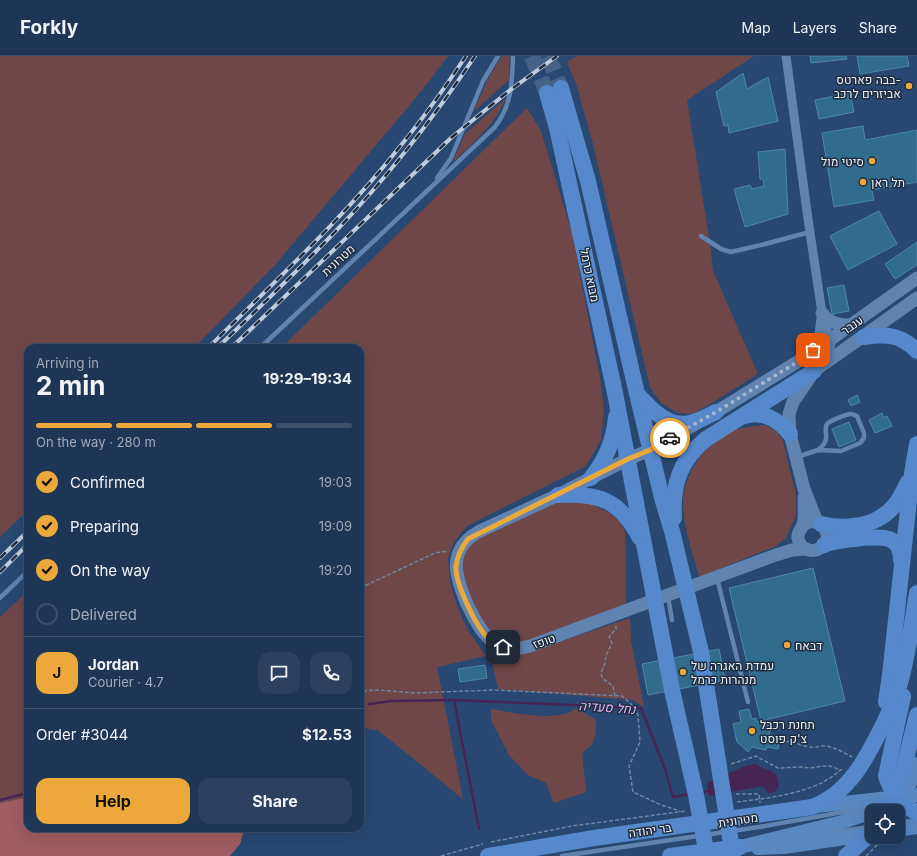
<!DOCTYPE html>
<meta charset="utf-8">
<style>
body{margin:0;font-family:Inter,Heebo,sans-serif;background:#2b415f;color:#f1f3f6;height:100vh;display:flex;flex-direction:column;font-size:15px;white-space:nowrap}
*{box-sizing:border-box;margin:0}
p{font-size:13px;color:#a1abb9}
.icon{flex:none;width:22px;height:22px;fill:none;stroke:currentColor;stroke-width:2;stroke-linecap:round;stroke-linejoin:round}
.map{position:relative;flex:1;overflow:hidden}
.side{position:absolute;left:24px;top:288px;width:340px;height:488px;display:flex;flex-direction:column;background:#1e3655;border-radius:12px;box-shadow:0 4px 16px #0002,0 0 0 1px #3c506c}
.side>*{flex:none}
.buttons{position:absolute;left:865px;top:748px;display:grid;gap:8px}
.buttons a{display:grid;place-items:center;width:40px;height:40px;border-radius:8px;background:#1e3655;box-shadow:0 4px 16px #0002,0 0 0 1px #3c506c;font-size:20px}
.pin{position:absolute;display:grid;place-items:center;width:34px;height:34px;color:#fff;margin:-17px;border-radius:8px;box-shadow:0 2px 6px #0006}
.courier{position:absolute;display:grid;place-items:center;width:40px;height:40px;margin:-20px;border:3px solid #eda83b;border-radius:50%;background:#fff;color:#222;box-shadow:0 1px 5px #0007}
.headline em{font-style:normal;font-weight:700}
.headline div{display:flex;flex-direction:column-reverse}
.headline{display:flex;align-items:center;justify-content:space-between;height:68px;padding:0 12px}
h1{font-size:26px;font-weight:700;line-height:30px}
.bar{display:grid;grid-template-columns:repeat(4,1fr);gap:6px 4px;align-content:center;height:48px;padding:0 12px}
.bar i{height:5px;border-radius:3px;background:#3c506c}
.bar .current{background:#eda83b}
.bar p{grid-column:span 4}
.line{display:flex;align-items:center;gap:10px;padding:0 12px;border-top:1px solid #3c506c}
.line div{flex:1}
.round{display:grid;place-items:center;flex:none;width:42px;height:42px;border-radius:12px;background:#2b415f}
ol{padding:0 12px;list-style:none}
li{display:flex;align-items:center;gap:12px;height:44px}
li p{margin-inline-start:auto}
li .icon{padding:4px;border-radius:50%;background:#eda83b;color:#111;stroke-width:4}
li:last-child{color:#a1abb9}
li i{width:22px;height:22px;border:2px solid #3c506c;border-radius:50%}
.button{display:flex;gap:8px;margin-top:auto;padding:8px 12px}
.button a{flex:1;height:46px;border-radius:12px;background:#eda83b;color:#111;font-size:16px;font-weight:700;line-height:46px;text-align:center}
.button a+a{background:#2b415f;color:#f1f3f6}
header{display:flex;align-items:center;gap:24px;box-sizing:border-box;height:56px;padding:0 20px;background:#1e3655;border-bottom:1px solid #3c506c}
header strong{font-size:19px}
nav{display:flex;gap:22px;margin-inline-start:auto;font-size:14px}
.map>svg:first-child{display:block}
.green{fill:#6f4749}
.forest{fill:#9f5c62}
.water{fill:#462554}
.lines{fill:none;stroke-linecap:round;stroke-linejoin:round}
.stream{stroke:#462554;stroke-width:2.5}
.building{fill:#326c8c;stroke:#4e88a9}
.highway-tunnel{stroke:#456286;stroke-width:16;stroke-dasharray:16 8;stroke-linecap:butt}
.path{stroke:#6f86a4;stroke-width:1.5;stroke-dasharray:4 2;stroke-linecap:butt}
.lane{stroke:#6083af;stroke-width:4.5}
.street{stroke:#6083af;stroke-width:9}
.secondary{stroke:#6083af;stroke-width:13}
.primary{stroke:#5987c0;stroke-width:14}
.highway{stroke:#5589cb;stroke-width:16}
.rail-casing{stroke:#beccdd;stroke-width:4}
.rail{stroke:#202e41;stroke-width:2.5;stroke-dasharray:8;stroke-linecap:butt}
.done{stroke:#a6b6cb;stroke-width:4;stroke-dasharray:0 7.2}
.route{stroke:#eda83b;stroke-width:5}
.poi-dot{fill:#eda83b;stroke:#202e41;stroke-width:1.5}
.labels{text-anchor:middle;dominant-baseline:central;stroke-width:3;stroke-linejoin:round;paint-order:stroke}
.poi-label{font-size:12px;fill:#eaf2fc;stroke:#202e41;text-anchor:start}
.street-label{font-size:12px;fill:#eaf2fc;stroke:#202e41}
.water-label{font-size:13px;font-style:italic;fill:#e6b2fe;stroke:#202e41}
</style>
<header>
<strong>Forkly</strong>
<nav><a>Map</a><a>Layers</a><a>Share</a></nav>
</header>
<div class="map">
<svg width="917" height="800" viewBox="0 0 917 800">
<rect width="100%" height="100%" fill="#284871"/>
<g class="green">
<polygon points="0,0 448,0 419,38 275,209 194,292 28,292 28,454 0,481"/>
<polygon points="502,0 510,0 509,24 473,56 490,19"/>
<polygon points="577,0 754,0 687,44 710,188 713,215 758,318 710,348 692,358 678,357 661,347 650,331 593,88 577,31 567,6"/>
<path d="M506,42C494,70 474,86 452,107L465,78Z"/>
<polygon points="527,52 541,75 572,177 600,322 604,353 601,384 586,410 467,470 454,486 448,502 450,526 458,553 469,576 486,600 437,611 463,743 379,675 360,671 360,292 281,292"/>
<path d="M764,369C773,372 778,376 783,385L796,439V459L786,482L776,490L699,521C693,498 684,474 683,450C681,423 704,387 729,376C740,372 752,370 764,369Z"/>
<polygon points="560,444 589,447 610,457 619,465 625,476 626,493 626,549 523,586 504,586 492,579 479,560 463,523 462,506 467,493 476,484"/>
<polygon points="28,535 28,741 0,747 0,561"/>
<polygon points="630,562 631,585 644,651 633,644 498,633 492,605 514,601"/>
<path d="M576,652L596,664C596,673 596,681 592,688C589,692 585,694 582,698L586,736L554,747L546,727L528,719L509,699L491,664V653C513,657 543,663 565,658C569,657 573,654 576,652Z"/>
</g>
<polygon class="forest" points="28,741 28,772 245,772 240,788 230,800 0,800 0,747"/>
<polygon class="water" points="755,708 776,718 779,729 775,736 768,737 763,730 709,740 707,727 715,724 742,711"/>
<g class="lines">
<g class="stream">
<polyline points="454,644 479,773"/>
<polyline points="369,648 392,645 454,644 641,652 665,713 673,741 690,738"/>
<polyline points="360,649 360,648"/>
<polyline points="700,736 711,735"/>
<polyline points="0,744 28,737"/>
</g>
</g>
<g class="building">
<polygon points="810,0 846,0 847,3 811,7"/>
<polygon points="857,0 907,0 909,10 860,18"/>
<polygon points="743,17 747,33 768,21 778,65 729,77 728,69 724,70 716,36"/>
<polygon points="850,37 854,56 819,63 815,44"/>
<polygon points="863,70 865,84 917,74 917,126 872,134 874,144 834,151 822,77"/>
<polygon points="785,93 788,158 745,171 734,133 750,129 752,133 764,130 763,123 760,123 758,96"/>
<polygon points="879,155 897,188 848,214 830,180"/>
<polygon points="917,186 917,209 895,223 885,208"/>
<polygon points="844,229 849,255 832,258 827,232"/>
<polygon points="857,339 860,346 851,350 848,344"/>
<polygon points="882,357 884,362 887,360 892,370 875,377 869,364"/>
<polygon points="849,366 856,384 839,391 832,373"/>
<polygon points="813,512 845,645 761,665 729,532"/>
<polygon points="719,593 725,624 648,639 642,608"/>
<polygon points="485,609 487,622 460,626 458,613"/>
<polygon points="749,653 752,663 756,662 756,665 763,667 762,668 771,670 769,680 780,683 778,693 767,691 766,694 752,691 748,696 737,686 733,668 741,666 739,655"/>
</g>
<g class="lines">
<g class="highway-tunnel">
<polyline points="532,0 547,37"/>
<polyline points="548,0 561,32"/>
</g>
<g class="path">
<polyline points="360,532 435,497 448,495"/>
<polyline points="360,625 363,635 364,655"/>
<polyline points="363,635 377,634 415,637 494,634 622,640 631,648 638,659 640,686 629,710 633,736 661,749 680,755"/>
<polyline points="615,640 613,630 602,622 601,617 605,607 606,600 612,587 609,581 616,573 616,569"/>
<path d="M780,686C793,684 798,689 810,691C815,692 818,690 823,690C833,690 843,696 852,701"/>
<polyline points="731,708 756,700 778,712 801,711 810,712 822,710 830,710 840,714"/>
<polyline points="736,738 759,738 760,747"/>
<path d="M737,746C769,742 817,737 840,714H842"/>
<polyline points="882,784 892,782"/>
<polyline points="491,786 572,770 686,755"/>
<polyline points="441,800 483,788"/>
<polyline points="866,800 879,787"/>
</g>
<g class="lane">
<polyline points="437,122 451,102 483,25 498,0"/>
<polyline points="701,180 721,193 731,196 765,188 810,176"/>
<path d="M260,292L495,71C512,48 512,28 513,0"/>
<path d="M797,401L818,394L841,395L860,387L864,382V377L857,360C854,359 853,358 851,358C847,358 829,365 827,368C822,376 833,382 818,394"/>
<polyline points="717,522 748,646"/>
<polyline points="668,540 672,564"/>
<polyline points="0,542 28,515"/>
<polyline points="898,767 917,764"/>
<polyline points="815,779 869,771"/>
<polyline points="562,800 759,771 860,753"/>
</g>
<g class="street">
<polyline points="786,0 808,163 822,257 831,288 828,296 814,308"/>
<polyline points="814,294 818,287 821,262"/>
</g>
<g class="secondary">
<path d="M822,257C828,266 841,271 852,268"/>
<path d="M558,439L478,476C447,494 455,520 467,548C481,577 494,600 530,590L776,499L792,494L806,493"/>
<polyline points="558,439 628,403 650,394 716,356 810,298 917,222"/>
<polyline points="817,466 804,433 790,378 789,358 793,346 814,315 917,242"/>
<path d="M803,469C820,458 836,480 822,491C813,498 800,494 798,482C797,476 801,474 803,469C805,463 804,448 804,441"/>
</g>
<g class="primary">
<path d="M895,743C908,735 913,722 917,708"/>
<polyline points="816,750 917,739"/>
<polyline points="898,774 917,771"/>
<polyline points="740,791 842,766 872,756"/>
<polyline points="758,792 784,791 872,778"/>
</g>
<g class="highway">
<polyline points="561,32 588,125 637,338 662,442 672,475 701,596 733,800"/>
<polyline points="547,37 557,72 614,332 672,634 696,739 707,800"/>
<path d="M864,281C886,278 900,278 917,295"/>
<path d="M638,339C652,354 668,372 690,367C699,365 708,360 716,356"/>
<path d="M745,360C762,354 779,364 790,378"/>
<path d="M591,422C606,404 614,384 616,361"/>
<path d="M558,439C599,437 619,443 640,482"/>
<path d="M674,462C672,429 680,404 706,383L814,315"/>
<path d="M821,468C846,474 876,471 894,450C900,443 904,434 908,426"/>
<path d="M824,489C836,484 848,484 861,482C881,481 901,478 901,504"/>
<path d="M903,640L886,720C891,737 902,748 917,757"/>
<polyline points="886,646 890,619 912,417 917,388"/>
<polyline points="884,755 902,719 917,659"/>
<path d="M488,800L594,782L812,751C850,737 867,701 884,667C890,654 896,641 900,627C908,600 912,566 917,537"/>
<polyline points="670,800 740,791"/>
<polyline points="846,800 866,782 872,773"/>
</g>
<g class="rail-casing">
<g id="rail">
<path d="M208,292C274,226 344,162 402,88C425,60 446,30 466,0"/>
<path d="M217,292C257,254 296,216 334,177C386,123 433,63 475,0"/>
<polyline points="231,292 452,81 509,35 557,0"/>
<polyline points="0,502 28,475"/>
<polyline points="0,516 28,488"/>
</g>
</g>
<use href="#rail" class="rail"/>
</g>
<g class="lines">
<polyline class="done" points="670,382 716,356 810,298 813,294"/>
<path class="route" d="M503,591C498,589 493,587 489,583C477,573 455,527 456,511C457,500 461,492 468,483L628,403L650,394L670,382"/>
</g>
<g class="poi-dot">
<circle cx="909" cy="30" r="4"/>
<circle cx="872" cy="105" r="4"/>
<circle cx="863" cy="126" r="4"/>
<circle cx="787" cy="589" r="4"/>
<circle cx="683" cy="616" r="4"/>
<circle cx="752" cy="675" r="4"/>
</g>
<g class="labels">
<g class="poi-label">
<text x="901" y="23" text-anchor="end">בבה פארטס-<tspan x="901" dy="14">אביזרים לרכב</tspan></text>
<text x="864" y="105" text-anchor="end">סיטי מול</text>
<text x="871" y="126">תל ראן</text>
<text x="795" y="589">דבאח</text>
<text x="691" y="609">עמדת האגרה של<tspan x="691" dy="14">מנהרות כרמל</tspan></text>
<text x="760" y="668">תחנת רכבל<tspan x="760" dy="14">צ'ק פוסט</tspan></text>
</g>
<g class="street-label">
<text transform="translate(338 204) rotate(-43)">מטרונית</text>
<text transform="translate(590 219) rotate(78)">מבוא כרמל</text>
<text transform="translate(852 269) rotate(-35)">ענבר</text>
<text transform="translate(544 585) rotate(-20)">טופז</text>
<text transform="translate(738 764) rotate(-9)">מטרונית</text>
<text transform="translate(650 774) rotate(-8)">בר יהודה</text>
</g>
<g class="water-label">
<text transform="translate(607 651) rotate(4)">נחל סעדיה</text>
</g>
</g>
</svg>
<div class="buttons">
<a><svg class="icon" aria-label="locate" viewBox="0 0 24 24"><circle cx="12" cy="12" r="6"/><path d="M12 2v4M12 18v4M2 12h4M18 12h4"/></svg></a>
</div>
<div class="pin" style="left:813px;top:294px;background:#ea580c"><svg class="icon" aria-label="bag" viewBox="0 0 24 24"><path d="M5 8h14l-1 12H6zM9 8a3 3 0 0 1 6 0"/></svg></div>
<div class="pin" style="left:503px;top:591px;background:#1f2937"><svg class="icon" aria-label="home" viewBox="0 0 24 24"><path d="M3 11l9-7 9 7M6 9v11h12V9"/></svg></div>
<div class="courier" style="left:670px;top:382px"><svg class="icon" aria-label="car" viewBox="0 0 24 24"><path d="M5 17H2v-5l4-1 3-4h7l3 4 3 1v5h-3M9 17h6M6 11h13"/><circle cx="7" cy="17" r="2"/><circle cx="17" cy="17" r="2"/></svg></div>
<section class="side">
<div class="headline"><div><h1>2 min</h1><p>Arriving in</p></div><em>19:29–19:34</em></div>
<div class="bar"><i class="current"></i><i class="current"></i><i class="current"></i><i></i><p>On the way · 280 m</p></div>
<ol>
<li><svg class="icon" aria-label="check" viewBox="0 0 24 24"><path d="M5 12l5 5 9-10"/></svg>Confirmed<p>19:03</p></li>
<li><svg class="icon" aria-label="check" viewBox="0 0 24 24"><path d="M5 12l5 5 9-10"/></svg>Preparing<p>19:09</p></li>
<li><svg class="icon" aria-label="check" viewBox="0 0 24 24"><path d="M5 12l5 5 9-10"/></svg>On the way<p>19:20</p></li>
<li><i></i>Delivered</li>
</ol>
<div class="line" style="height:72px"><b class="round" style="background:#eda83b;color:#111">J</b><div><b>Jordan</b><p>Courier · 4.7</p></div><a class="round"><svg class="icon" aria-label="chat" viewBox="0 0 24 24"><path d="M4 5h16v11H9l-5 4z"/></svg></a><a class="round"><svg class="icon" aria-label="phone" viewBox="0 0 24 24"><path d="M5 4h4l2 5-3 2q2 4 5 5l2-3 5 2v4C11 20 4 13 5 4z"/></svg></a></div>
<div class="line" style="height:52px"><div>Order #3044</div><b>$12.53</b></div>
<div class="button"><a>Help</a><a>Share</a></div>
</section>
</div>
